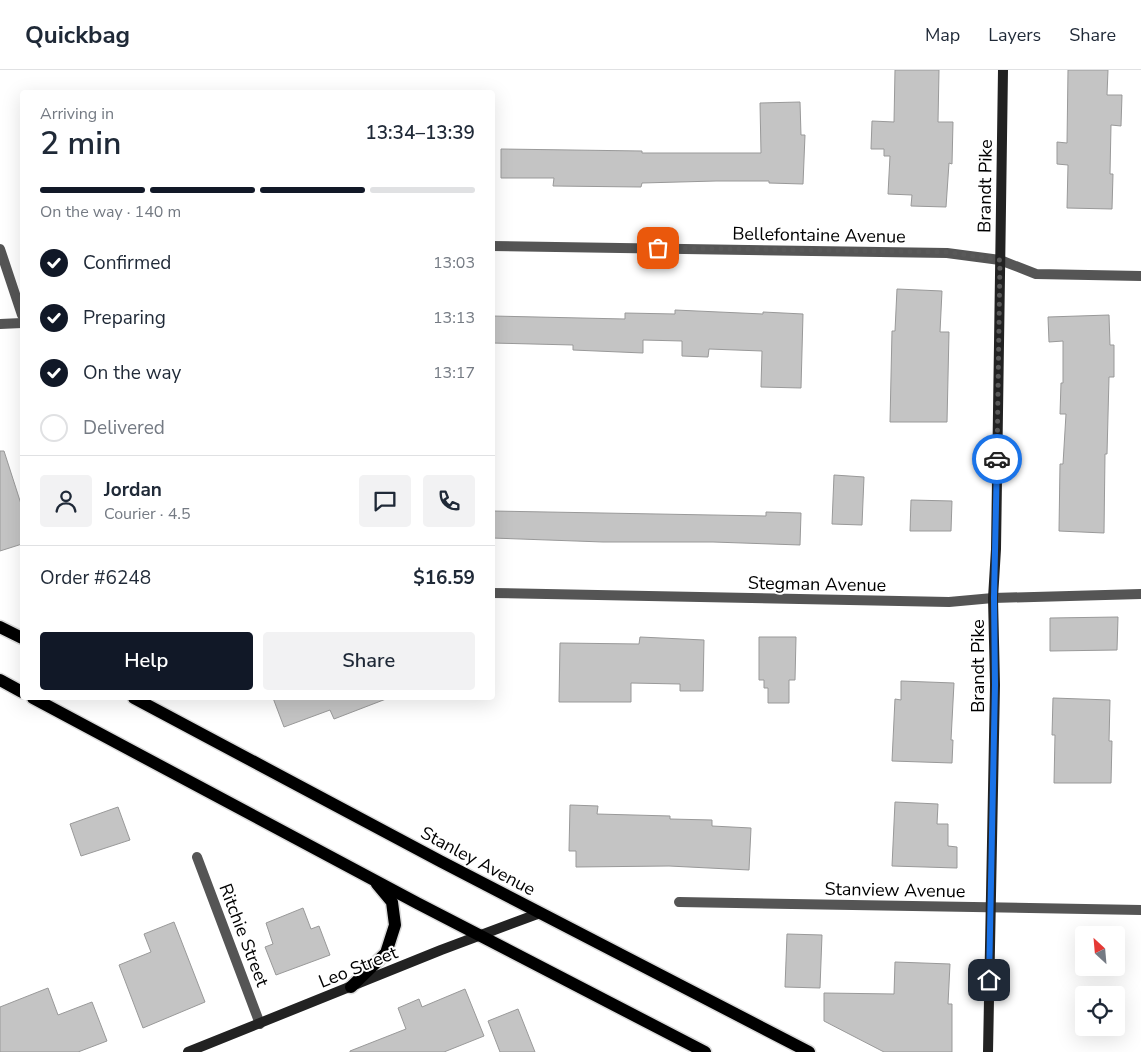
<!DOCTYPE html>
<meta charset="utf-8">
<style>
body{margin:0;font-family:"Nunito Sans",sans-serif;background:#f2f2f3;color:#1f2937;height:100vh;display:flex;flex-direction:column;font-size:19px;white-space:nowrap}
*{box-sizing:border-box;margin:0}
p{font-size:16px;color:#747a83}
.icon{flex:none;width:28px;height:28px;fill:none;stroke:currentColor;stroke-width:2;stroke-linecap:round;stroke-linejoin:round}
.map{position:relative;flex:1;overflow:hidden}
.side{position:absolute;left:20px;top:20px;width:475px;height:610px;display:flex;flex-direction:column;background:#fff;border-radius:5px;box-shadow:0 5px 20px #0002}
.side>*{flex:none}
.needle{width:32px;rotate:334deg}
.fabs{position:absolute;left:1075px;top:856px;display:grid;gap:10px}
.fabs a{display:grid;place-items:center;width:50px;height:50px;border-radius:5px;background:#fff;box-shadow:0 5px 20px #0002;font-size:25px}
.pin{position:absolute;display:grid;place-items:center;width:42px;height:42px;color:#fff;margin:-21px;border-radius:10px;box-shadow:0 2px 8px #0006}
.courier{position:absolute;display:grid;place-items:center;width:50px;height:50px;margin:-25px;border:4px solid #1a73e8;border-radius:50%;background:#fff;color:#222;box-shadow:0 1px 6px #0007}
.headline em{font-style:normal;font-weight:600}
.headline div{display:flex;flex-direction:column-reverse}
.headline{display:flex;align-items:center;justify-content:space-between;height:85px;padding:0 20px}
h1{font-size:32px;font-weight:600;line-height:38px}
.bar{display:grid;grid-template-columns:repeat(4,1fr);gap:8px 5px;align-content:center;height:60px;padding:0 20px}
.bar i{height:6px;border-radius:4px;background:#e0e1e3}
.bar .selected{background:#111827}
.bar p{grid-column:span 4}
.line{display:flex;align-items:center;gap:12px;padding:0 20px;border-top:1px solid #e0e1e3}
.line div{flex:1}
.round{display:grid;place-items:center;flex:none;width:52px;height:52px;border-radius:5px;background:#f2f2f3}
ol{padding:0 20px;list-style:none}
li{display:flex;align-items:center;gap:15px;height:55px}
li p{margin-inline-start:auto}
li .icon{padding:5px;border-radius:50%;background:#111827;color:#fff;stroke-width:4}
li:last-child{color:#747a83}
li i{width:28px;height:28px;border:2px solid #e0e1e3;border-radius:50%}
.primary-button{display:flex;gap:10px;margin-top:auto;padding:10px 20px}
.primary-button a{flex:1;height:58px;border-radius:5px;background:#111827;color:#fff;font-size:20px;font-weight:600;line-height:58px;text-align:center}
.primary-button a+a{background:#f2f2f3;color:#1f2937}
header{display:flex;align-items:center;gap:30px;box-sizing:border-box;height:70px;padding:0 25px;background:#fff;border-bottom:1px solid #e0e1e3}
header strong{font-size:24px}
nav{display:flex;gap:28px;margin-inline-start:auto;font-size:18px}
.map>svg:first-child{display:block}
.building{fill:#c4c4c4;stroke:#999}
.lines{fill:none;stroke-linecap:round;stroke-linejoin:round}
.primary-casing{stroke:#dbdbdb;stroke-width:15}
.street{stroke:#555;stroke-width:10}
.secondary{stroke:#222;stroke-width:10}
.primary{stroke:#000;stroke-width:12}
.done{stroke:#595959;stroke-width:5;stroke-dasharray:0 9}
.route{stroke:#1a73e8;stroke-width:6}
.labels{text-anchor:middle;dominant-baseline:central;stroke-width:4;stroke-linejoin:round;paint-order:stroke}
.street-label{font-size:18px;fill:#000;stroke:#fff}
</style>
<header>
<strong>Quickbag</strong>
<nav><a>Map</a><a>Layers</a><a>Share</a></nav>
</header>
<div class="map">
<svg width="1141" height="982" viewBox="0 0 1141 982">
<rect width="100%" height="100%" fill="#fff"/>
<g class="building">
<polygon points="895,0 939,0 938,52 953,52 952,94 949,93 946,137 911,136 912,125 888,124 890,86 884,86 884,79 871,79 872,51 894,52"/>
<polygon points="1068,0 1108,0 1107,25 1122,25 1121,56 1111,55 1110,104 1113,104 1112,139 1067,138 1068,95 1057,94 1057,72 1067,73"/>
<polygon points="800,32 801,65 805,65 803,114 769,113 769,111 716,111 642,113 641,117 553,116 554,108 501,108 501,79 642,81 642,83 761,83 760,33"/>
<polygon points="897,219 942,221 940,262 949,262 947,352 890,352 892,261 895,261"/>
<polygon points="675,240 763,244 763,242 803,244 801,318 761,317 762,281 709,279 708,287 682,286 682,271 643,270 643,283 573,280 573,275 492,273 492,246 625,249 625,243 675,244"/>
<polygon points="1109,245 1110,275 1114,275 1114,307 1109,307 1107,384 1105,384 1104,463 1059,461 1060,394 1063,394 1066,344 1060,344 1061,313 1063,313 1063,271 1049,272 1048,247"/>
<polygon points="0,381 4,381 22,437 22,474 0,481"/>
<polygon points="834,405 864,407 862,455 832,454"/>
<polygon points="911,430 952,431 951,461 910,461"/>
<polygon points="492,441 766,446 766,442 801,443 800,475 713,472 603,472 492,468"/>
<polygon points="1118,547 1117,580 1050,581 1050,548"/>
<polygon points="640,567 704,570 703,621 680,621 680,614 631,613 631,632 559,632 560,573 639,574"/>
<polygon points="759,567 796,567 795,610 789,610 789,633 768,633 768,618 764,618 764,610 759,610"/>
<polygon points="901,611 954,613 951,670 953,670 952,693 892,691 895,629 901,630"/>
<polygon points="273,628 386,628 386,629 334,649 330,640 284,657"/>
<polygon points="1053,628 1110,630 1109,671 1112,671 1111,713 1054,713 1055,665 1052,665"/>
<polygon points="895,732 938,734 937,754 948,754 948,776 957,777 957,798 892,796"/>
<polygon points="570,735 598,736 597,744 670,746 670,749 712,750 712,756 751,758 749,800 669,796 576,797 576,781 569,781"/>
<polygon points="118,737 130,770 81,786 70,754"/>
<polygon points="303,838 311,859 319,856 330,885 276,905 265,877 273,874 266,853"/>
<polygon points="174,852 205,932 143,958 119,895 151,882 144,864"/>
<polygon points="787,864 822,865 820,918 785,917"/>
<polygon points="895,892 950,894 948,934 952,934 952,982 884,982 824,951 824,923 894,924"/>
<polygon points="48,918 58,945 92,932 107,971 78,982 0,982 0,937"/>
<polygon points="465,919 484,966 444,982 350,982 350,981 406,959 398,938 419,929 422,937"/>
<polygon points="518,939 535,982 500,982 488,951"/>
</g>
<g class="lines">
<g class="primary-casing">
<g id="primary">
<polyline points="0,557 22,568"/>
<polyline points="0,610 22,622"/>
<polyline points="33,628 417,833 705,982"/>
<polyline points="134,628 440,791 809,982"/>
<polyline points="351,917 386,883 395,855 392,832 377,814"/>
</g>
</g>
<g class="street">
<polyline points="492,176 947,183 1000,190 1036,204 1141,206"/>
<polyline points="0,179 22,245"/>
<polyline points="0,254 22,253"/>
<polyline points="492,523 949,532 993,528 1141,524"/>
<polyline points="197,787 260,954"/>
<polyline points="679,832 1141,840"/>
</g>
<g class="secondary">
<polyline points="188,982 441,880 540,843"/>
<polyline points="988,982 995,615 993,528 996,479 1003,0"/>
</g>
<use href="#primary" class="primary"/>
</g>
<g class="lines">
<polyline class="done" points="658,178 947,182 1000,190 997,389"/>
<polyline class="route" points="989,910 995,615 994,528 997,389"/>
</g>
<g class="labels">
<g class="street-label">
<text transform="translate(985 116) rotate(-89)">Brandt Pike</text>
<text transform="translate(819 165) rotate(1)">Bellefontaine Avenue</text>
<text transform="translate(817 514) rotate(1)">Stegman Avenue</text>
<text transform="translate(978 596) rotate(-90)">Brandt Pike</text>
<text transform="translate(478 791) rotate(28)">Stanley Avenue</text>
<text transform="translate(895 820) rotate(1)">Stanview Avenue</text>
<text transform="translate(244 865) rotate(69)">Ritchie Street</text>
<text transform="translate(358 897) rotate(-22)">Leo Street</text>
</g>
</g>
</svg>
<div class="fabs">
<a><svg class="needle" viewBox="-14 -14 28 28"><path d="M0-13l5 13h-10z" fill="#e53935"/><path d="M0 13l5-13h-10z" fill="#747a83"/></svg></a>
<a><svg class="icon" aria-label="locate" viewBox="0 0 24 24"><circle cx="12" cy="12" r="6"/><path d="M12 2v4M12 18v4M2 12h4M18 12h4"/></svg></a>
</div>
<div class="pin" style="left:658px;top:178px;background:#ea580c"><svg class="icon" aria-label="bag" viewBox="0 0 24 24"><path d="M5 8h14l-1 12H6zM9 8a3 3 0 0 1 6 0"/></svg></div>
<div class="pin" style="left:989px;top:910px;background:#1f2937"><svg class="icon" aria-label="home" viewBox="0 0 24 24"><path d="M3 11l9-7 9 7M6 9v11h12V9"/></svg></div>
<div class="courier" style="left:997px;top:389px"><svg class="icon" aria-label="car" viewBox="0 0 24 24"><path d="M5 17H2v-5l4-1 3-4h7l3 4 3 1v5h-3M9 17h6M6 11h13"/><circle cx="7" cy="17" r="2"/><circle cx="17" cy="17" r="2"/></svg></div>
<section class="side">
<div class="headline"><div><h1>2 min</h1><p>Arriving in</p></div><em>13:34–13:39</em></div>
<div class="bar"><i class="selected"></i><i class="selected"></i><i class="selected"></i><i></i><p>On the way · 140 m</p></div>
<ol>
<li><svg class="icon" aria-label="check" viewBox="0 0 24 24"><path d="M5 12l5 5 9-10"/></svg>Confirmed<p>13:03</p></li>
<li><svg class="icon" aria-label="check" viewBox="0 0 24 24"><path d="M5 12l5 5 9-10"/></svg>Preparing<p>13:13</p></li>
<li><svg class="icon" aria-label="check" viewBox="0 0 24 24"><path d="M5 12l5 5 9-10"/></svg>On the way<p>13:17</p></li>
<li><i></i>Delivered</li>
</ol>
<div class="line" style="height:90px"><a class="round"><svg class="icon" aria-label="person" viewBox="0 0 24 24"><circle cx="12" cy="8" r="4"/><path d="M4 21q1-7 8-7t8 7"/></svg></a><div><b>Jordan</b><p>Courier · 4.5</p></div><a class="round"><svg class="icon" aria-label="chat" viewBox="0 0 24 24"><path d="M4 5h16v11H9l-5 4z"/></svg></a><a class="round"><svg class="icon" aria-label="phone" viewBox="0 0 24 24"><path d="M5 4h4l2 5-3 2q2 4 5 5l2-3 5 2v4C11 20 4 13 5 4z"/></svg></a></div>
<div class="line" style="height:65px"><div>Order #6248</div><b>$16.59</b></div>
<div class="primary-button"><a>Help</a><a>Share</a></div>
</section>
</div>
